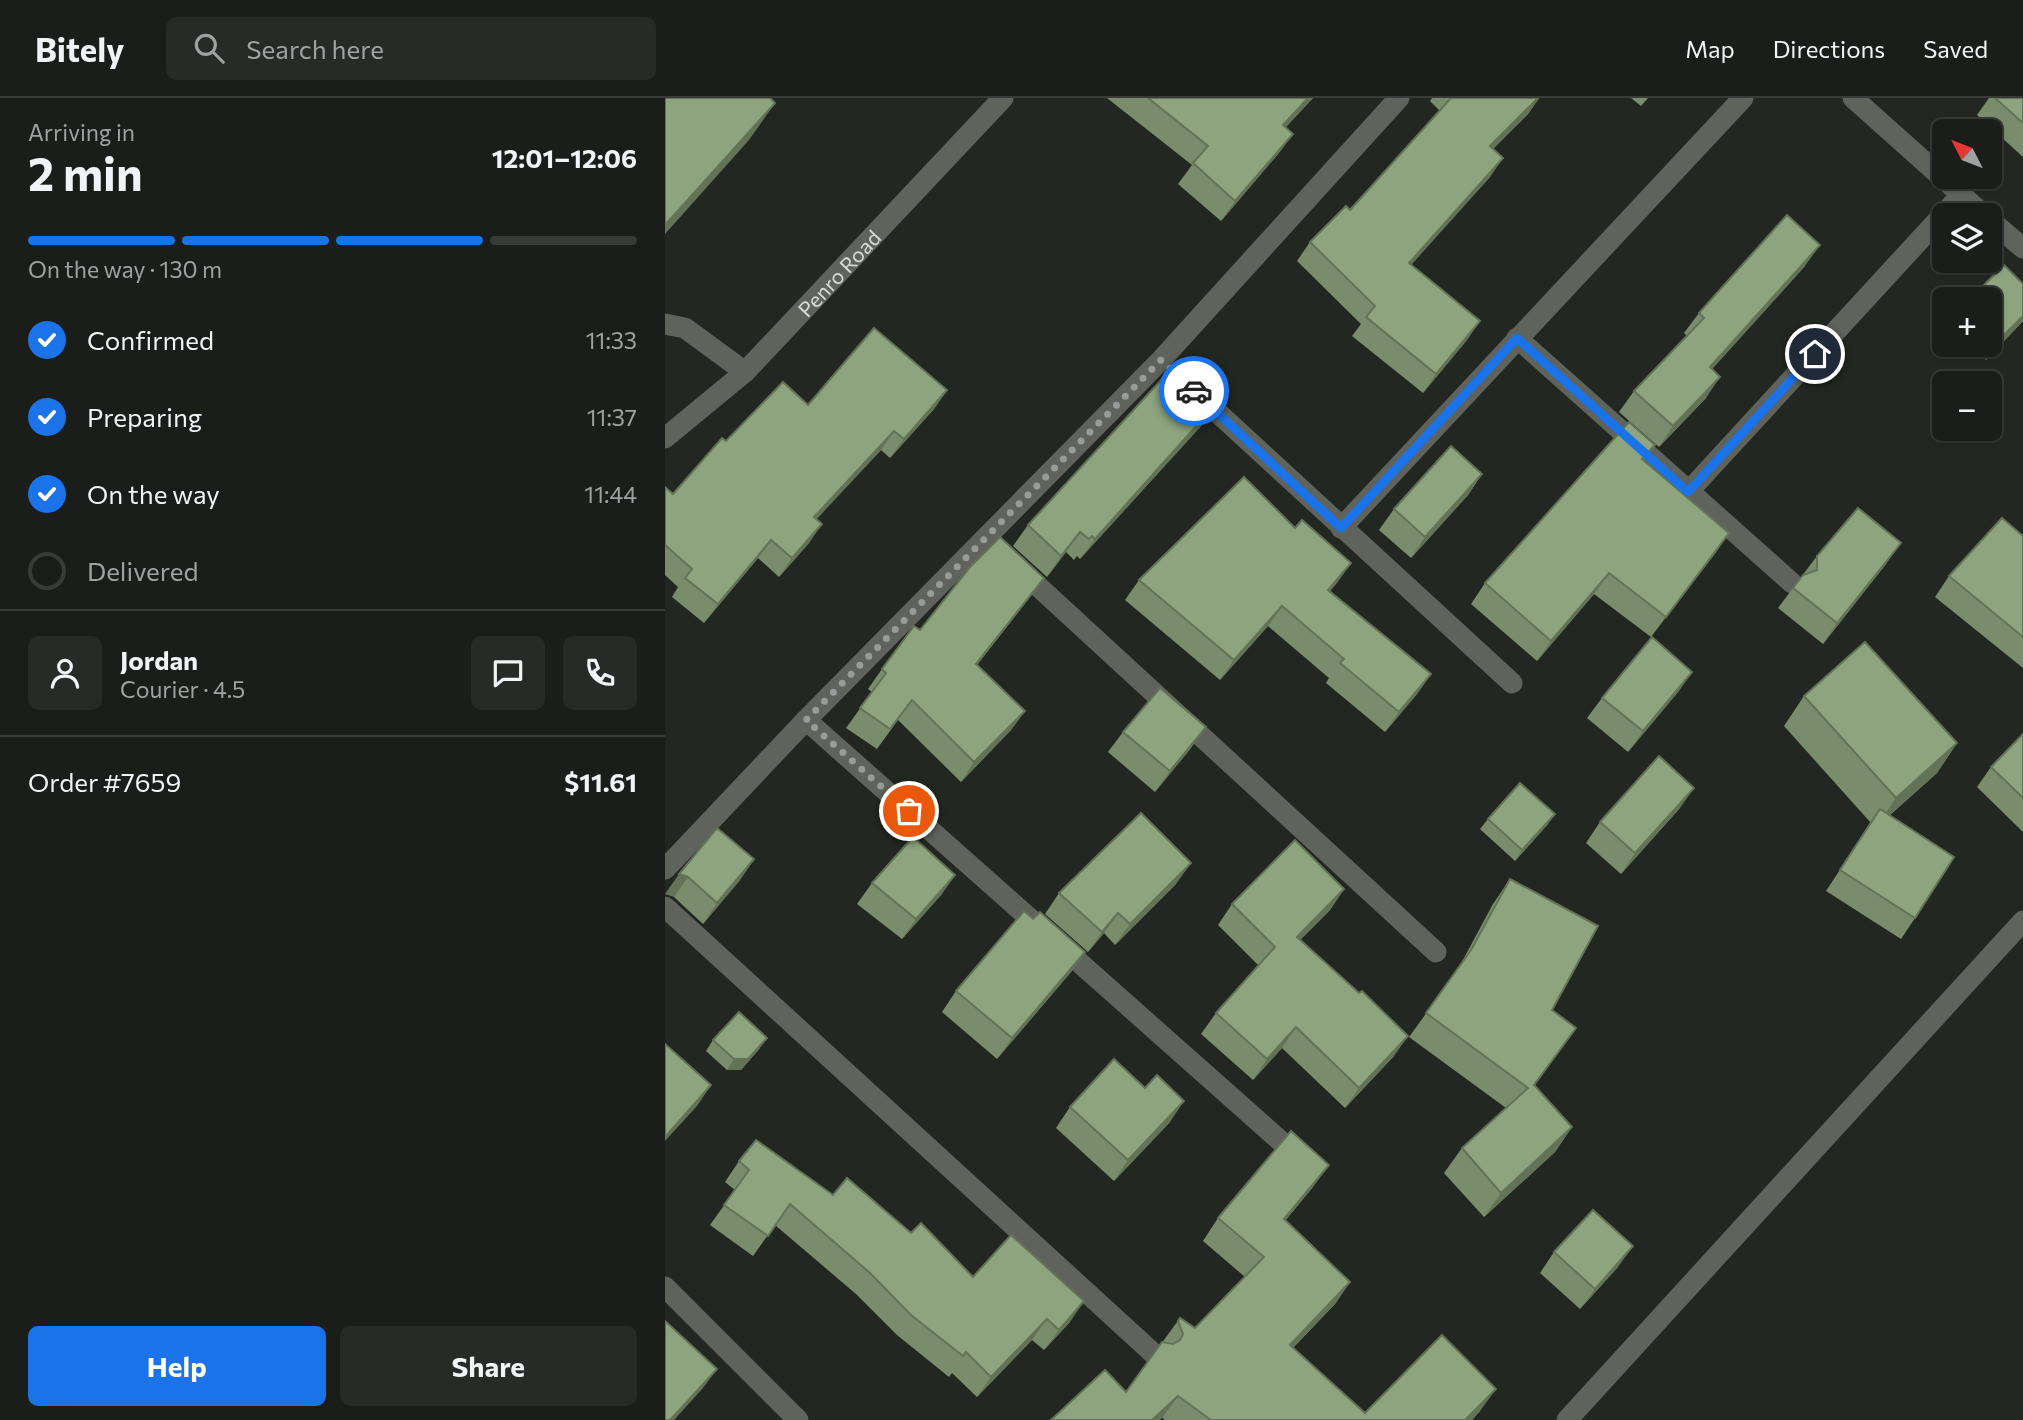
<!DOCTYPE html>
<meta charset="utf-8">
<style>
body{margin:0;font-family:Commissioner,sans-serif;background:#272a26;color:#f1f3f6;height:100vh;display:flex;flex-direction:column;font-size:26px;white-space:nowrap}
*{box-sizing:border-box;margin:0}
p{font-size:23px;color:#9fa2a2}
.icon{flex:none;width:38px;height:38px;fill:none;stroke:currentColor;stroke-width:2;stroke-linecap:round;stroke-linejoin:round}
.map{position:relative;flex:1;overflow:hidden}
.side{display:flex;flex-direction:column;background:#1a1d19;width:665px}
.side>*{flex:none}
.needle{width:46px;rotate:312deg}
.buttons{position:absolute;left:1267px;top:21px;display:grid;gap:14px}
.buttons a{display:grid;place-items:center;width:70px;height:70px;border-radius:10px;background:#1a1d19;box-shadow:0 2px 5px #0004,0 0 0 2px #383b38;font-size:35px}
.pin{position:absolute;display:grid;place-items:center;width:60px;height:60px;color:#fff;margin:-30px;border:4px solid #fff;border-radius:50%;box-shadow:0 2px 7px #0007}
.courier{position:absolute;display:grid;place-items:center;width:70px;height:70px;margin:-35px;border:5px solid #1a73e8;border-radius:50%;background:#fff;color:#222;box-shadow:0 2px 9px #0007}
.headline em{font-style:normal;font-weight:700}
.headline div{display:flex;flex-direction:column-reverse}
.headline{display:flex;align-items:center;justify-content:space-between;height:119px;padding:0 28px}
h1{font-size:46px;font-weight:700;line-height:52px}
.bar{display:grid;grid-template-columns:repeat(4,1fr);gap:10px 7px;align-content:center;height:84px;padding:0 28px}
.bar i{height:9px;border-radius:5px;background:#383b38}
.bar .selected{background:#1a73e8}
.bar p{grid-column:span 4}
.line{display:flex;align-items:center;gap:18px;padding:0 28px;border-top:2px solid #383b38}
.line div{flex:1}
.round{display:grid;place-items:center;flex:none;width:74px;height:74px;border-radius:10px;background:#272a26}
ol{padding:0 28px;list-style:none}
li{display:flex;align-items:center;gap:21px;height:77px}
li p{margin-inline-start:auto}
li .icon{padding:7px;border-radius:50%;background:#1a73e8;color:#fff;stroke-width:4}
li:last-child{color:#9fa2a2}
li i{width:38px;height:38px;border:4px solid #383b38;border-radius:50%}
.primary-button{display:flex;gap:14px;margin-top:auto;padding:14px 28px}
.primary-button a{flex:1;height:80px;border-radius:10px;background:#1a73e8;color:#fff;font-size:28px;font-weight:700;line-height:80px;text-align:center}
.primary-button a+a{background:#272a26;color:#f1f3f6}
header{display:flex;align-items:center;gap:42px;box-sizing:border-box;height:98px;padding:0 35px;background:#1a1d19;border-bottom:2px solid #383b38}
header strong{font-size:33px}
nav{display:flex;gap:38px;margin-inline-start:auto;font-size:24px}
.search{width:490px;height:63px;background:#272a26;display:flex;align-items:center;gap:18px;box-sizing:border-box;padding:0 24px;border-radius:10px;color:#9fa2a2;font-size:26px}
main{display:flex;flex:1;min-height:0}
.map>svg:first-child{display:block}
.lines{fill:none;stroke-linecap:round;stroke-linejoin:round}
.service{stroke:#5f635c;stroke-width:21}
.minor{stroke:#5f635c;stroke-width:21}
.tertiary{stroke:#5f635c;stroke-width:21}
.wall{fill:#798d6c}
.shaded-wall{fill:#637358}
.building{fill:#8da47e;stroke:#637358;stroke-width:2}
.done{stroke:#989b97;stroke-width:7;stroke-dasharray:0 12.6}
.route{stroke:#1a73e8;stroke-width:9}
.labels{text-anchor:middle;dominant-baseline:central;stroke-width:7;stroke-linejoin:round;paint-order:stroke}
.street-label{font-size:21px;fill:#d7dad6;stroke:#0d0f0c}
</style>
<header>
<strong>Bitely</strong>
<div class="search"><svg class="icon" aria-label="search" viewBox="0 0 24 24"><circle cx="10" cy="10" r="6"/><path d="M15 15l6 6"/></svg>Search here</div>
<nav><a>Map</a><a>Directions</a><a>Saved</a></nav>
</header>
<main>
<section class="side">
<div class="headline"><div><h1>2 min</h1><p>Arriving in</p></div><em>12:01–12:06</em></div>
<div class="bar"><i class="selected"></i><i class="selected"></i><i class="selected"></i><i></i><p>On the way · 130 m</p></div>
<ol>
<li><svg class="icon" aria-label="check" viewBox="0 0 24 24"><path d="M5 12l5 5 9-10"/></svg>Confirmed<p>11:33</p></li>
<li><svg class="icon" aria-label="check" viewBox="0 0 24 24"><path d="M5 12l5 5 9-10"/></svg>Preparing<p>11:37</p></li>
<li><svg class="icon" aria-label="check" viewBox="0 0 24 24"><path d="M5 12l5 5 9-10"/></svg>On the way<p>11:44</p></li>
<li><i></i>Delivered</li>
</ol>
<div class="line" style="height:126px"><a class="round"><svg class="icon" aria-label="person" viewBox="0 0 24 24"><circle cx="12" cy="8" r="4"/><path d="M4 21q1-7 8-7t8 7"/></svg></a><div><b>Jordan</b><p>Courier · 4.5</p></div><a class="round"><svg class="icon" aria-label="chat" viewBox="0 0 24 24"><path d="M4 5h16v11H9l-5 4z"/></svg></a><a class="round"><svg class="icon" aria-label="phone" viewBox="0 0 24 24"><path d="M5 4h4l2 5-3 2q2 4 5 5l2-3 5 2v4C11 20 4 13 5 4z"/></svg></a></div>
<div class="line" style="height:91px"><div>Order #7659</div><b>$11.61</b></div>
<div class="primary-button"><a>Help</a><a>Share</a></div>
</section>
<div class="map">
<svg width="1358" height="1322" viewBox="0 0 1358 1322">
<rect width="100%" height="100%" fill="#232721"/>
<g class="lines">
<polyline class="service" points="0,226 20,230 80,274"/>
<g class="minor">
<polyline points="1188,0 1319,117"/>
<polyline points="1325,122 1358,150"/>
<polyline points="852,240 1127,485"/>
<polyline points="528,292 847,585"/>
<path id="s1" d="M0,340L80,274L338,0"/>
<polyline points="1023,394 1296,97"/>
<polyline points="676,430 1078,0"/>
<polyline points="352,469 771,854"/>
<polyline points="141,622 637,1062"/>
<polyline points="0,771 141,622 496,262 734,0"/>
<polyline points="0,809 489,1256"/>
<polyline points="902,1322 1358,823"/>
</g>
<polyline class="tertiary" points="0,1189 133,1322"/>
</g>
<g class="wall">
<polygon points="442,0 648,0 621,29 628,36 613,56 556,123 513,86 527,67"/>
<polygon points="767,0 874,0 863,16 828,51 825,79 746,166 802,242 758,295 687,238 696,226 632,163 645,144 685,112 775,13 765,3"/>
<polygon points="966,0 983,0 976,8"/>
<polygon points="1324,0 1358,0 1358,59 1312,17"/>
<polygon points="1140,168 1047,271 1041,300 994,349 954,314 969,293 1022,238 1019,235 1034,215"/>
<polygon points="1325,201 1358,223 1321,262 1306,247 1325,247"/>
<polygon points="282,292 269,311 225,360 216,352 151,421 144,445 114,479 93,460 39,525 7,499 13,489 0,477 0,389 8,396 61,343 143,307"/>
<polygon points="550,307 536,328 415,461 412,458 409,462 401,454 382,479 348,448 363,427"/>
<polygon points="980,363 1064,435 986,539 929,496 872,563 806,506 820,485"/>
<polygon points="817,376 803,397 746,460 714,432 729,411"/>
<polygon points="630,430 686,465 665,493 766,576 752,596 720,634 661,585 664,580 603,528 555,582 460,502 474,482"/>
<polygon points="1358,438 1358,570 1270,499 1284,478"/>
<polygon points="1152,458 1221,466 1158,546 1113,510"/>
<polygon points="365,499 312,567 360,613 346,632 296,684 233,622 212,651 181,630 207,594 203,591 217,571 255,532"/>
<polygon points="1027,574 1013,594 963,654 922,620 937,600"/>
<polygon points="1139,598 1292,645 1272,675 1224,718 1250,820 1236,841 1161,793 1206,725 1119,628"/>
<polygon points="458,634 526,650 490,694 443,654"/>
<polygon points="1358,636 1358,734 1312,689 1326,669"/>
<polygon points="1015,710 956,776 921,745 935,724"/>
<polygon points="823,721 883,726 850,763 815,731"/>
<polygon points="89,761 75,782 38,826 9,799 14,776"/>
<polygon points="290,777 276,797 237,841 192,806 207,785"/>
<polygon points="845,781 887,912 911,930 870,987 907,1029 890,1054 819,1119 779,1075 797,1050 841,1010 744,939 792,873 828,806"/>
<polygon points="511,786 450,847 439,835 423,854 380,816 394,795"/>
<polygon points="679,791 665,812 635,842 729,958 680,1010 617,950 588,982 536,936 551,915 594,868 553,827 567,806"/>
<polygon points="420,854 406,874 332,961 277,914 291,893"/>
<polygon points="48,942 95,950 76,972 62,972 41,953"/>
<polygon points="405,1009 505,1024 449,1083 391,1030"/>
<polygon points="74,1063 168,1097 246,1135 308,1179 405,1224 379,1252 367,1242 312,1299 287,1275 284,1279 232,1237 191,1196 110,1127 88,1158 45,1127 70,1092 60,1084"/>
<polygon points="648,1089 620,1123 685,1184 670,1206 628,1250 700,1315 815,1313 807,1322 500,1322 461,1294 515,1220 530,1230 580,1179 538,1143 553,1120"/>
<polygon points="889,1154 953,1169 915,1211 875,1175"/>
</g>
<g class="shaded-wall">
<polygon points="643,0 648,0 603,48 618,27"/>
<polygon points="873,0 874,0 863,16 811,67 825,48"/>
<polygon points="110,5 84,42 0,136 0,127"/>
<polygon points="628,36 613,56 556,123 570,103"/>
<polygon points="838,60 825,79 731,184 744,165"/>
<polygon points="1155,147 1140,168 1030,290 1045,269"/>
<polygon points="1358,218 1358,223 1321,262 1335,241"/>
<polygon points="815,223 802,242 758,295 771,276"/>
<polygon points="1055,279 1041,300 994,349 1008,328"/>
<polygon points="282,292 269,311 225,360 239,341"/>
<polygon points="550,307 536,328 415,461 430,441"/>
<polygon points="229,333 216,352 136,438 149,419"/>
<polygon points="990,347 976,368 977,361"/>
<polygon points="817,376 803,397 746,460 760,439"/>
<polygon points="157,426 144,445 114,479 127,460"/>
<polygon points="415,434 401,454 382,479 396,458"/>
<polygon points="1064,435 1050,456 986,539"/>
<polygon points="106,442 93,460 39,525 53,506"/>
<polygon points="1236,445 1221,466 1158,546 1172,525"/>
<polygon points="686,465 672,485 649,512 663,492"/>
<polygon points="944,475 929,496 872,563 886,543"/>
<polygon points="379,480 365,499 297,586 311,566"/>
<polygon points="617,508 603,528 555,582 569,562"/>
<polygon points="1027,574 1013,594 963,654 978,633"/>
<polygon points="766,576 752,596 720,634 734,614"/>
<polygon points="360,613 346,632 296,684 309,664"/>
<polygon points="541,629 526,650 490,694 505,673"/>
<polygon points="1292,645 1272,675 1210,730 1231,700"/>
<polygon points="1029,690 1015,710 956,776 970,755"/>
<polygon points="890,716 883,726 850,763 857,752"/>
<polygon points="89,761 75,782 38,826 52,805"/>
<polygon points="526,765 511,786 450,847 465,826"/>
<polygon points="14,776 23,779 9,799 0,796"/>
<polygon points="290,777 276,797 237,841 251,821"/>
<polygon points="679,791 665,812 617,860 632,839"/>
<polygon points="453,815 439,835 423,854 437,834"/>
<polygon points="420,854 406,874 332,961 347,940"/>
<polygon points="631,929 617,950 588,982 602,961"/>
<polygon points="743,938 729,958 680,1010 694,990"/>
<polygon points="102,940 95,950 76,972 62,972 69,961"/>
<polygon points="46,987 32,1008 0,1043 0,1039"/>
<polygon points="519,1003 505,1024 449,1083 463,1062"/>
<polygon points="907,1029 890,1054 819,1119 836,1095"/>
<polygon points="664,1067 648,1089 603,1143 619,1121"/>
<polygon points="968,1148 953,1169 915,1211 930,1191"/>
<polygon points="685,1184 670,1206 609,1269 625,1247"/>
<polygon points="419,1203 405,1224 379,1252 394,1232"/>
<polygon points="382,1221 367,1242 312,1299 326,1279"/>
<polygon points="52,1271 38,1290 9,1322 5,1322"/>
<polygon points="831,1291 815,1313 807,1322 800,1322"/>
<polygon points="513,1298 497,1320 495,1322 487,1322"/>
</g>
<g class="building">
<polygon points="0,0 105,0 110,5 0,127"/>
<polygon points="483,0 643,0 618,27 628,36 570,103 528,65 543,48"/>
<polygon points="786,0 873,0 825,48 838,60 744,165 815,223 771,276 701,219 710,208 645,144 681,108 685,112"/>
<polygon points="1330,0 1358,0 1358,25"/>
<polygon points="1122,117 1155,147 1045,269 1055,279 1008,328 969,293 1039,220 1034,215"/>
<polygon points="1339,167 1358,186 1358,218 1335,241 1325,231 1325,201 1305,201"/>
<polygon points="209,230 282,292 239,341 229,333 149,419 157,426 127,460 106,442 53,506 20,480 27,471 0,447 0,389 8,396 57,340 61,343 118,284 143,307"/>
<polygon points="508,269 550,307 430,441 427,438 424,441 415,434 396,458 363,427"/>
<polygon points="964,324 990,347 977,361 1064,435 1001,519 944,475 886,543 820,485"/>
<polygon points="786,348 817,376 760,439 729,411"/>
<polygon points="579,379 630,430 637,422 686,465 663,492 766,576 734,614 675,565 679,561 617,508 569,562 474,482"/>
<polygon points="1193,410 1236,445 1172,525 1128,490 1138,477 1152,472 1152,458"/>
<polygon points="1337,420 1358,438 1358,539 1284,478"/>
<polygon points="335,439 379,480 311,566 360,613 309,664 247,602 225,631 195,610 221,575 217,571 249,528 255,532 306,468"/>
<polygon points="987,539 1027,574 978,633 937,600"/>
<polygon points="1200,544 1292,645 1231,700 1139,598"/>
<polygon points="495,590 541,629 505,673 458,634"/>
<polygon points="1358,636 1358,700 1326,669"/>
<polygon points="994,658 1029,690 970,755 935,724"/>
<polygon points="855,685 890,716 857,752 823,721"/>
<polygon points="1215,711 1289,759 1250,820 1175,772"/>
<polygon points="476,715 526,765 465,826 453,815 437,834 394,795"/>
<polygon points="52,730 89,761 52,805 23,779 14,776"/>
<polygon points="248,739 290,777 251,821 207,785"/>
<polygon points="630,742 679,791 632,839 694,895 697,893 743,938 694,990 631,929 602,961 551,915 610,849 567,806"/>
<polygon points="845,781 933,828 887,912 911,930 869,987 907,1029 836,1095 797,1050 863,990 761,915 806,852"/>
<polygon points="359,813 368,821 375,814 420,854 347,940 291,893"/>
<polygon points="74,914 102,940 83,961 69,961 48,942"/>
<polygon points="0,946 46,987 0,1039"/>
<polygon points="449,961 480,990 492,977 519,1003 463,1062 405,1009"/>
<polygon points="626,1033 664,1067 619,1121 685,1184 625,1247 700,1315 777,1237 831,1291 800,1322 546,1322 513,1298 487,1322 386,1322 440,1272 461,1294 497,1244 508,1246 515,1242 518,1236 513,1223 515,1220 530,1230 599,1159 553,1120"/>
<polygon points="91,1042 168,1097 182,1080 246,1135 256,1125 308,1179 346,1137 419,1203 394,1232 382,1221 326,1279 301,1254 298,1258 246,1217 205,1175 125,1106 103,1138 59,1107 84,1072 74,1063"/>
<polygon points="928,1112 968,1148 930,1191 889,1154"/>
<polygon points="0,1223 52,1271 5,1322 0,1322"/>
</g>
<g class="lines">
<polyline class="done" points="244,713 141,622 496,262 529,293"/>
<polyline class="route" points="529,293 676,430 852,240 1023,394 1150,256"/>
</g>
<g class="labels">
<g class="street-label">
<text stroke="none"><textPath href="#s1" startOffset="240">Penro Road</textPath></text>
</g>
</g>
</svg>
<div class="buttons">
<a><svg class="needle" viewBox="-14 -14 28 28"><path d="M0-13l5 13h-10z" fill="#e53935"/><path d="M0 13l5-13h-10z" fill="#9fa2a2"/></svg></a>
<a><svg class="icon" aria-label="layers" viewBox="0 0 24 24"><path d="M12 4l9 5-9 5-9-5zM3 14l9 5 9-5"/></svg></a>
<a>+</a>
<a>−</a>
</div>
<div class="pin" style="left:244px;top:713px;background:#ea580c"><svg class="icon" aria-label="bag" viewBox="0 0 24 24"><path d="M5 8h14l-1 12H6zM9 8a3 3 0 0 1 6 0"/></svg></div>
<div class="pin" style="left:1150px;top:256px;background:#1f2937"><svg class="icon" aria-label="home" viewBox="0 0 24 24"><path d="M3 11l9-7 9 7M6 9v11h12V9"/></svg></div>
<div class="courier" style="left:529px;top:293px"><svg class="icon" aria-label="car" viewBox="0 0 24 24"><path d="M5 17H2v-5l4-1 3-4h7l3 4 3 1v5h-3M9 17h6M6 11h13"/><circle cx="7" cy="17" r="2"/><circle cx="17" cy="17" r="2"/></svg></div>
</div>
</main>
